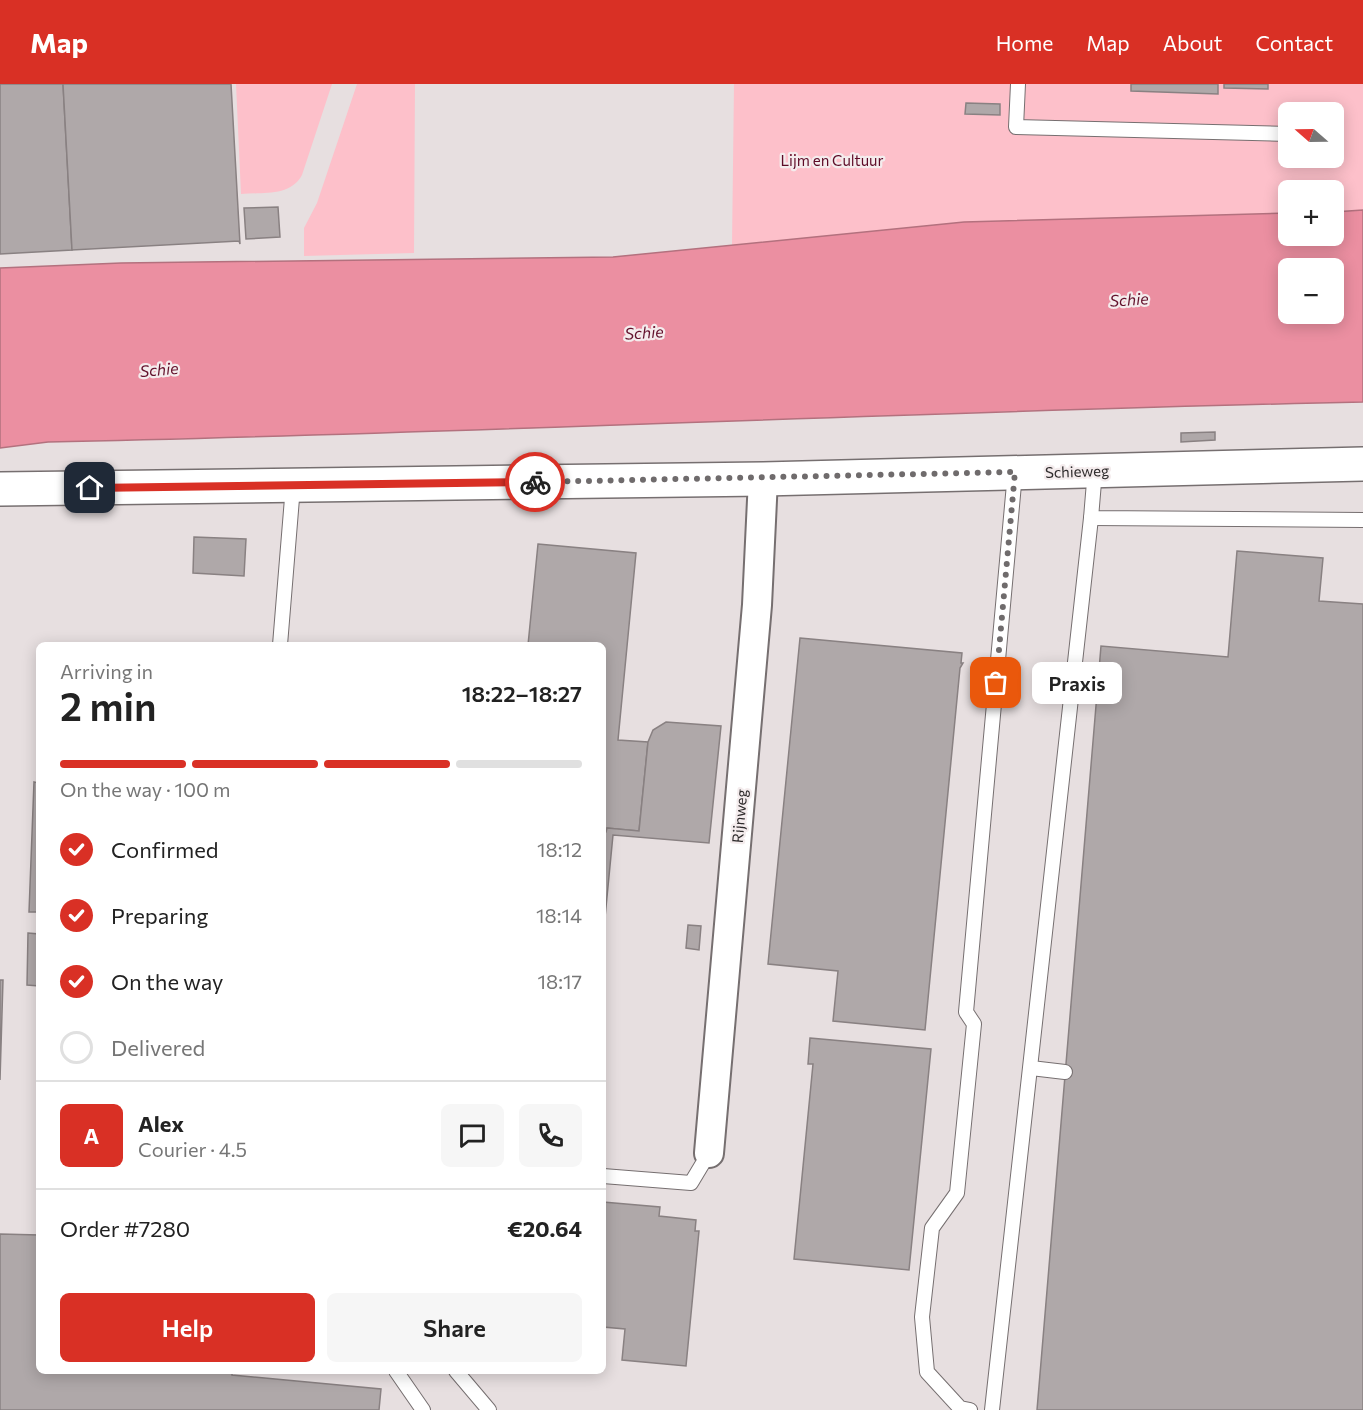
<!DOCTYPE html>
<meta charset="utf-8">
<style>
body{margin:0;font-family:Commissioner,sans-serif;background:#f6f6f6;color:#222;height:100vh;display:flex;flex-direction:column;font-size:22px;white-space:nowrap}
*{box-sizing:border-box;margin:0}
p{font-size:20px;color:#767676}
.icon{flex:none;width:33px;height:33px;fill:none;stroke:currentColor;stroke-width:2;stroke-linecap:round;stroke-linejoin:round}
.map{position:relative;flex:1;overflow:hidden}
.panel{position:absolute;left:36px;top:558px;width:570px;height:732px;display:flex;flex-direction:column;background:#fff;border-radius:9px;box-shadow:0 3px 15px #0003}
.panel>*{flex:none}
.needle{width:39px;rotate:290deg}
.buttons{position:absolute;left:1278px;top:18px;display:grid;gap:12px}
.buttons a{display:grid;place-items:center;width:66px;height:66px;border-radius:9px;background:#fff;box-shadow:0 3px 15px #0003;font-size:30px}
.pin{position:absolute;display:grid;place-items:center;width:51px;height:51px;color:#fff;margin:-26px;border-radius:12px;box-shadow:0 3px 9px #0006}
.courier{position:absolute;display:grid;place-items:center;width:60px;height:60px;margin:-30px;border:4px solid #d93025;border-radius:50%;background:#fff;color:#222;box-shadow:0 2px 8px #0007}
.bubble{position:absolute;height:42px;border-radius:9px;background:#fff;box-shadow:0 3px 15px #0003;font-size:20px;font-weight:600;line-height:42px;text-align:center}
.headline em{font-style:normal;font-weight:600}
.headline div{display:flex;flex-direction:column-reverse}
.headline{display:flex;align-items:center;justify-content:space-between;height:102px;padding:0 24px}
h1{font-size:39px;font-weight:600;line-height:45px}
.bar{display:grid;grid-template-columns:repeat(4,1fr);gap:9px 6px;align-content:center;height:72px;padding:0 24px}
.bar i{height:8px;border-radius:4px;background:#e0e0e0}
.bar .on{background:#d93025}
.bar p{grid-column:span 4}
.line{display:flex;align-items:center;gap:15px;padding:0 24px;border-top:2px solid #e0e0e0}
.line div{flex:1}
.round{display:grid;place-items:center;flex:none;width:63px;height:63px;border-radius:9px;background:#f6f6f6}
ol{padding:0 24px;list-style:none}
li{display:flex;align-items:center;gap:18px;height:66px}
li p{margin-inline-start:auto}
li .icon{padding:6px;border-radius:50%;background:#d93025;color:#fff;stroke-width:4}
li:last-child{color:#767676}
li i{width:33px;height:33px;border:3px solid #e0e0e0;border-radius:50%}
.primary-button{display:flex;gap:12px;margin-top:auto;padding:12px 24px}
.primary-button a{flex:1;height:69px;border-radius:9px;background:#d93025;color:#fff;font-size:24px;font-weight:600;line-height:69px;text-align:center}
.primary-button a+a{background:#f6f6f6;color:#222}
header{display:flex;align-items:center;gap:36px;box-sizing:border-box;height:84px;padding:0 30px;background:#d93025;color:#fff}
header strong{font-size:28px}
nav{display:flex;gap:33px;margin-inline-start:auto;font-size:21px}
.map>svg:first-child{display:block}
.green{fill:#fdc0ca;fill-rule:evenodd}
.water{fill:#eb8fa1;stroke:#b3717e;stroke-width:1.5;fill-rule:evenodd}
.building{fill:#afa8a9;stroke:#898182;stroke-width:1.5}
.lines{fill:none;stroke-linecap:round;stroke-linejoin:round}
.lane-casing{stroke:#766f70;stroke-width:16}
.street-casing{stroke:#766f70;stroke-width:32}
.secondary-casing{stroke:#766f70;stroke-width:36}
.lane{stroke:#fff;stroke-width:14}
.street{stroke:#fff;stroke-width:28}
.secondary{stroke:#fff;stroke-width:33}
.done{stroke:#6f6b6c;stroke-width:6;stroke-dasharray:0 10.8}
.route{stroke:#d93025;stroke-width:8}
.labels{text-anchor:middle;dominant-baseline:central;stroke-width:4.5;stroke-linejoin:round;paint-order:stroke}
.park-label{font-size:15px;fill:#5d0b27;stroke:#f4eced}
.street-label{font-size:15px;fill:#2f2c2d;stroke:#f4eced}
.water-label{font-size:16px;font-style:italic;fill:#63112c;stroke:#f4eced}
</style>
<header>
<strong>Map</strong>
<nav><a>Home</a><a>Map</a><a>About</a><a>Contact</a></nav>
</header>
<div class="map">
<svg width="1363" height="1326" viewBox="0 0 1363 1326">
<rect width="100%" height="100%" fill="#e7dfe0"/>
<g class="green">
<path d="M236,0H332L302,91C290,113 263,108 241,110Z"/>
<polygon points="357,0 415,0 414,169 304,172 304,144 317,119"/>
<path d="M734,0H1363V129L1334,131V106H1288V132L732,161ZM1288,28H1334V74H1288Z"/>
</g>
<path class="water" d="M1363,126V318C924,327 486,349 48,358L0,364V184L121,179L613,173L964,138L1288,129V152H1334V128ZM1288,184H1334V230H1288Z"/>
<g class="building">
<polygon points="0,0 63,0 72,166 0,170"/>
<polygon points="63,0 231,0 240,160 239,157 72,166"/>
<polygon points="1131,0 1218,0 1218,10 1131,7"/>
<polygon points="1224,0 1268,0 1268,5 1224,4"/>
<polygon points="966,19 1000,20 1000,31 965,30"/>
<polygon points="278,123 280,153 246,155 244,124"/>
<polygon points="1215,348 1215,356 1181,358 1181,349"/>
<polygon points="194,453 246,455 244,492 193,489"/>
<polygon points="538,460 636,469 618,656 648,658 639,747 607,744 606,748 603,748 603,561 528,561"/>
<polygon points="1237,467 1323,474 1319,517 1363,520 1363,1326 1037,1326 1101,562 1228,573"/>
<polygon points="800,554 962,569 961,579 963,579 960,584 925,946 833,937 838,887 768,880"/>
<polygon points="666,638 721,642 709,759 613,751 603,854 603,748 606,748 607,744 639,747 648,658 653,646"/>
<polygon points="34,698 39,699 39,828 29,828"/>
<polygon points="688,841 701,842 699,866 686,864"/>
<polygon points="28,849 39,850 39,902 27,901"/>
<polygon points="0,896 3,896 0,996"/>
<polygon points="810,954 931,965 909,1186 794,1175 813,980 808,980"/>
<polygon points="603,1118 660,1123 659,1132 696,1136 695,1147 699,1147 686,1282 622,1276 625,1245 603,1243"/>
<polygon points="0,1150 39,1151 39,1287 232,1287 232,1291 381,1305 379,1326 0,1326"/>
</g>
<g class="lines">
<g class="lane-casing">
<g id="lane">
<polyline points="1018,0 1016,43 1288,50"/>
<polyline points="1095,386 1091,434 1363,436"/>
<polyline points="280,561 293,402"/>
<polyline points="1031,984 1065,988"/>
<polyline points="603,1092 691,1099 709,1069"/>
<polyline points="396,1287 423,1326"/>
<polyline points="456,1287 489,1326"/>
<polyline points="970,1326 960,1324 927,1288 922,1233 932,1144 957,1109 974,940 966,928 1015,389"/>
<polyline points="992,1326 1091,434"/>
</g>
</g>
<g class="street-casing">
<polyline id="street" points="709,1069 757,521 763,395"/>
</g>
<g class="secondary-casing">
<polyline id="secondary" points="0,405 763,395 1363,380"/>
</g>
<use href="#lane" class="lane"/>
<use href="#street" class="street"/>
<use href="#secondary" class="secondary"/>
</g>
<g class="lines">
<polyline class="done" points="535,398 1015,388 996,599"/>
<polyline class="route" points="90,404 535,398"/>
</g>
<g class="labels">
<g class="park-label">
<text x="832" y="76">Lijm en Cultuur</text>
</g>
<g class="street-label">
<text transform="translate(1077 387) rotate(-2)">Schieweg</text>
<text transform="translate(739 732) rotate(-85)">Rijnweg</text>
</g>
<g class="water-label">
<text transform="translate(1129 215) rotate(-4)">Schie</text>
<text transform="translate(644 248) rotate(-4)">Schie</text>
<text transform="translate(159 285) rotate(-5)">Schie</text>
</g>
</g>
</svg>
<div class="buttons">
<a><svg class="needle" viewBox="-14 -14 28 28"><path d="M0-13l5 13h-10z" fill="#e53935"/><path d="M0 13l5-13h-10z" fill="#767676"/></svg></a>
<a>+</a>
<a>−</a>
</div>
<div class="pin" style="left:996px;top:599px;background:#ea580c"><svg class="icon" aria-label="bag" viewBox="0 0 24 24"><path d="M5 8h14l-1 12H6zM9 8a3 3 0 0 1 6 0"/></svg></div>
<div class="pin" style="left:90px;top:404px;background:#1f2937"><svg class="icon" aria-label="home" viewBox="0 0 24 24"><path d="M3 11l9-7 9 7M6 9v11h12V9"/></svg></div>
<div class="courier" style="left:535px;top:398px"><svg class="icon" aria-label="bike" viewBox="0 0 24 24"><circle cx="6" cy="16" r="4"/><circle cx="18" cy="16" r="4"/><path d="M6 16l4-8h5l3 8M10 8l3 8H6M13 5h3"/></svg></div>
<div class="bubble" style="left:1032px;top:578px;width:90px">Praxis</div>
<section class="panel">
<div class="headline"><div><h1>2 min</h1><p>Arriving in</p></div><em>18:22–18:27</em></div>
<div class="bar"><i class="on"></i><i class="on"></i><i class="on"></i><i></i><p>On the way · 100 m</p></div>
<ol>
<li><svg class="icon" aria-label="check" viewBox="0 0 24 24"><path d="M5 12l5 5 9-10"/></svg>Confirmed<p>18:12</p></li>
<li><svg class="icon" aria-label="check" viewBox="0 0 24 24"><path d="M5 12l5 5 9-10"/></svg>Preparing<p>18:14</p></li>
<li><svg class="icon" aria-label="check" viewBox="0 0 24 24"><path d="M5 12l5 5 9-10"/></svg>On the way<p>18:17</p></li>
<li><i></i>Delivered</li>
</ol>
<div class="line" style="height:108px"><b class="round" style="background:#d93025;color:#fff">A</b><div><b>Alex</b><p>Courier · 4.5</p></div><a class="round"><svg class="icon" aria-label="chat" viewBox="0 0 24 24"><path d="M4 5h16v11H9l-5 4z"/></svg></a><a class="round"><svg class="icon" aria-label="phone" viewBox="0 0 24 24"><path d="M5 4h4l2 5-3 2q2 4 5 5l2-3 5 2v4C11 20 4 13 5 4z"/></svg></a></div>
<div class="line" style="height:78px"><div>Order #7280</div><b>€20.64</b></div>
<div class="primary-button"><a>Help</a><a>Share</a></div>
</section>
</div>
